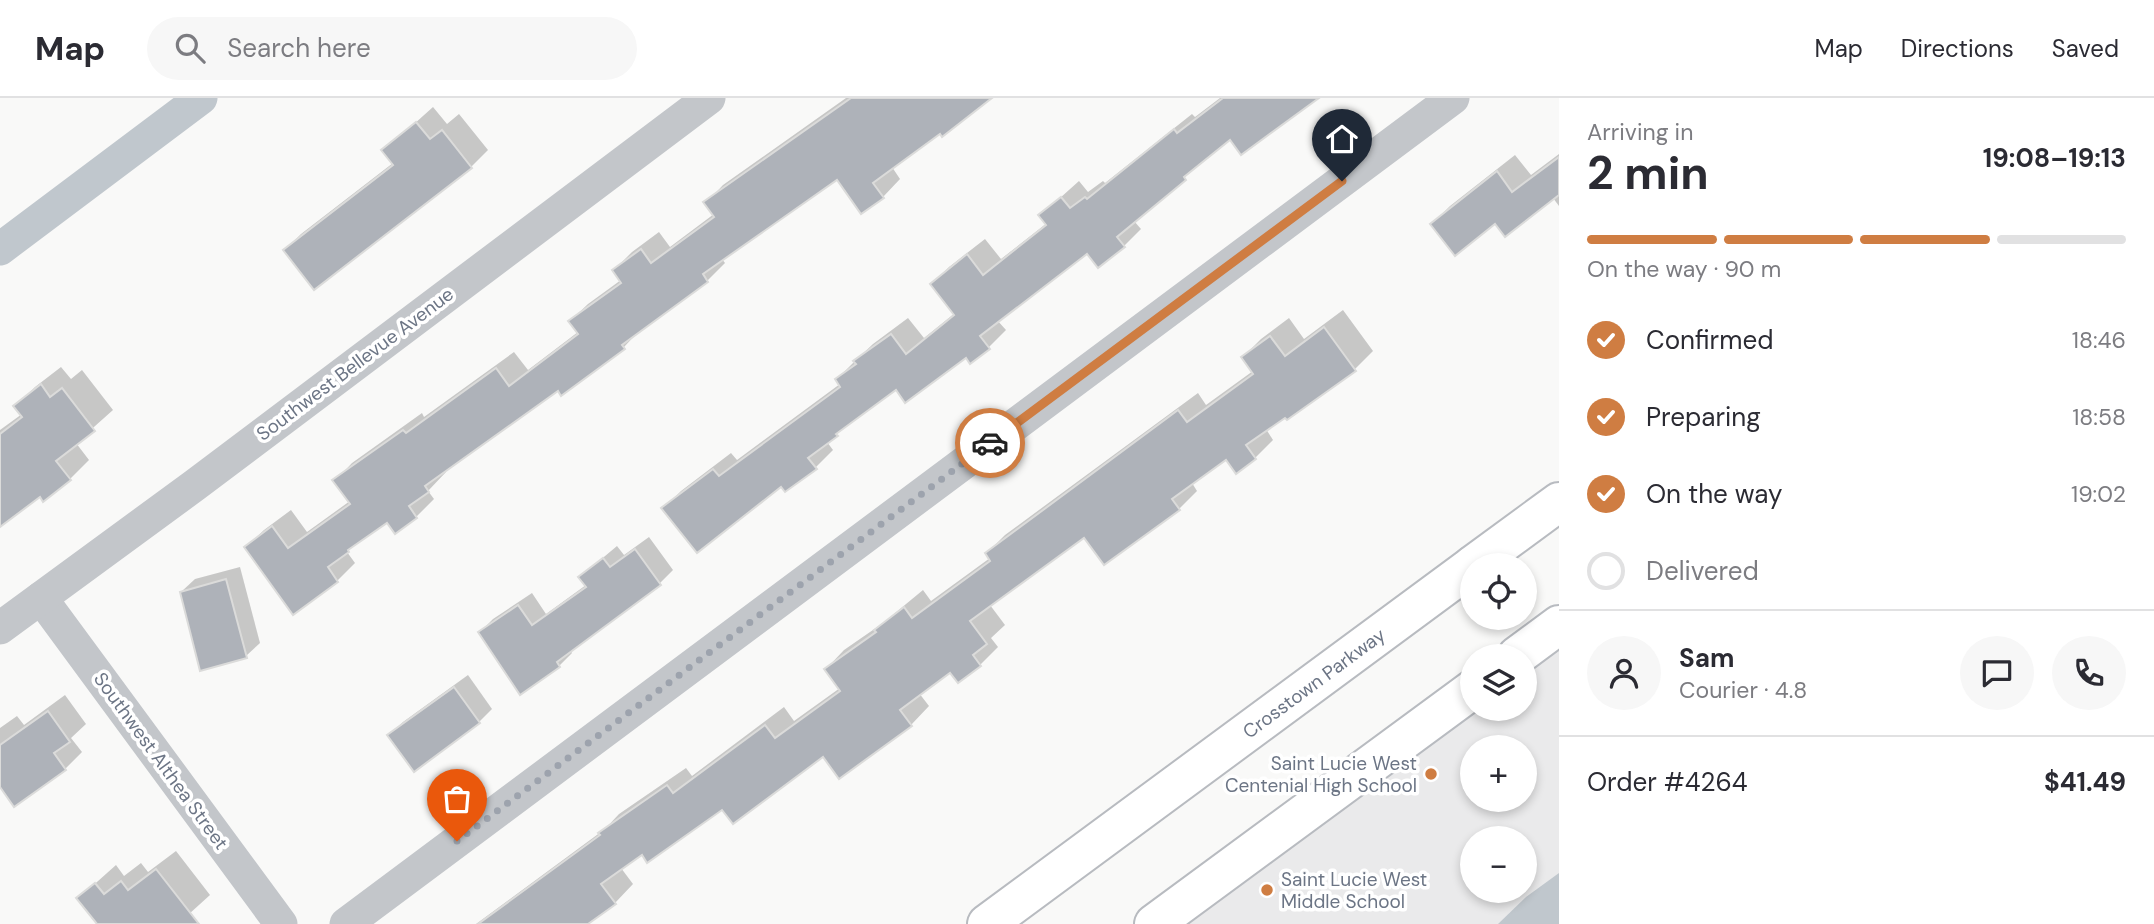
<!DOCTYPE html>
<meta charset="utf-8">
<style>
body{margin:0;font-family:"DM Sans",sans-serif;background:#f7f7f7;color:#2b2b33;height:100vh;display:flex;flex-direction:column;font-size:26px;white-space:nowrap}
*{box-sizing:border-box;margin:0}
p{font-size:23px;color:#7c7c81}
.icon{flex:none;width:38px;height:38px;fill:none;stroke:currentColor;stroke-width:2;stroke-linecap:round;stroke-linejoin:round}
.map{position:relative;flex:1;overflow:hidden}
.details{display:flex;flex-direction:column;background:#fff;width:595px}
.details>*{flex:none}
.tools{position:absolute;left:1460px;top:455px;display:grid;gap:14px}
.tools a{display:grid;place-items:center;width:77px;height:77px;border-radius:50%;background:#fff;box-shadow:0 4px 10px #0003;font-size:35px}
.pin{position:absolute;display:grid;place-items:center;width:60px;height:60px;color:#fff;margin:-72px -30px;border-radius:50% 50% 50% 0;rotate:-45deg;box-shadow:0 0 7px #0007}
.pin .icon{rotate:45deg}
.courier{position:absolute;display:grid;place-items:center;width:70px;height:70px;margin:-35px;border:5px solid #cf7d42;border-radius:50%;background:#fff;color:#222;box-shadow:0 2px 9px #0007}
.head em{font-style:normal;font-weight:700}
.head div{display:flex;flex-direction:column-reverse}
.head{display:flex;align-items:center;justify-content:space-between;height:119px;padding:0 28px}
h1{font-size:46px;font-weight:700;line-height:52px}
.bar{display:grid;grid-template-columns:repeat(4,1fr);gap:10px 7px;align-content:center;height:84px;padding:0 28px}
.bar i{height:9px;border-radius:5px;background:#e1e1e2}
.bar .current{background:#cf7d42}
.bar p{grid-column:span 4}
.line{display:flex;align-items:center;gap:18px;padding:0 28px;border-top:2px solid #e1e1e2}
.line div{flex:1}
.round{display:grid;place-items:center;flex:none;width:74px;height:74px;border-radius:37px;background:#f7f7f7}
ol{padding:0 28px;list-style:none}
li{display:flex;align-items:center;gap:21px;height:77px}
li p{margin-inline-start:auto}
li .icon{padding:7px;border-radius:50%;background:#cf7d42;color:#fff;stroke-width:4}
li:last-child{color:#7c7c81}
li i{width:38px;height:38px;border:4px solid #e1e1e2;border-radius:50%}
header{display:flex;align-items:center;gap:42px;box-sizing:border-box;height:98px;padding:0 35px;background:#fff;border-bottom:2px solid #e1e1e2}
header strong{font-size:33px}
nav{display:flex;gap:38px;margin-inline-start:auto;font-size:24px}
.search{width:490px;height:63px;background:#f7f7f7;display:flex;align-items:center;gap:18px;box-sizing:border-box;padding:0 24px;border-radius:38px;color:#7c7c81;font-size:26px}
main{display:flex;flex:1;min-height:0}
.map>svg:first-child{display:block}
.built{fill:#eaeaeb;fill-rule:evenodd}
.water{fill:#c0c7cd}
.shadow{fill:#0003}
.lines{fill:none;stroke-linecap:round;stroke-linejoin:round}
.canal{stroke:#c0c7cd;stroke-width:33}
.building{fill:#aeb2b9;stroke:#dbdbda;stroke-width:2}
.secondary-casing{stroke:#b8bbc0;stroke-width:42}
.street{stroke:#c3c6ca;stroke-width:33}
.secondary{stroke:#fff;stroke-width:38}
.done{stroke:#9da3ad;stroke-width:7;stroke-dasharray:0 12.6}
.route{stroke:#cf7d42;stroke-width:9}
.poi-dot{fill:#cf7d42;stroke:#fff;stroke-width:2.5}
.labels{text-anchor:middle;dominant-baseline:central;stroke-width:7;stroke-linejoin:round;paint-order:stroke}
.street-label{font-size:19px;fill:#6c7585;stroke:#fff}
.poi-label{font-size:19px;fill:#6c7585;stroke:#fff;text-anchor:end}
</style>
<header>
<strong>Map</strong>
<div class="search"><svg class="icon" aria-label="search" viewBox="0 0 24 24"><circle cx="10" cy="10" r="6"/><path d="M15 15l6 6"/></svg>Search here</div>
<nav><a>Map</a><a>Directions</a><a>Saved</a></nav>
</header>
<main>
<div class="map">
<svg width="1559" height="826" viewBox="0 0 1559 826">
<rect width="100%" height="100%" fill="#f9f9f8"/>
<path class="built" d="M1559,551V826H1185L1478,611H1524V577ZM1472,649H1524V702H1472ZM1472,740H1524V793H1472Z"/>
<polygon class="water" points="1559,775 1559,826 1498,826 1526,799"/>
<g class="shadow">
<polygon points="846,0 990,0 892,69 900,81 883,99 837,80 722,161 725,165 707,183 641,231 624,249 562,295 558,290 444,372 446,374 428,393 434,401 416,419 396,434 387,422 358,443 347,454 355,465 337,483 246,449 264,432 291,412 307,434 350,403 335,383 352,365 422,315 424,319 514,254 528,272 578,234 570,223 588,206 621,182 614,172 632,154 659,134 670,149 714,116 706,105 723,87"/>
<polygon points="1220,0 1319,0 1230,40 1134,123 1141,131 1124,148 1088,154 997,222 1006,232 989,249 896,290 851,323 827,344 833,352 816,369 782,386 664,410 681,393 731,355 737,362 840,286 837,281 854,264 873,246 908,220 924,240 955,215 932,186 949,169 985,141 1001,161 1047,125 1041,117 1079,83 1088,94 1103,83 1105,85 1192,16 1195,19"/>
<polygon points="433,9 447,26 459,16 488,52 471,69 314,190 285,152 301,136 393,65 384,53"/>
<polygon points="1559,56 1559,108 1553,100 1496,124 1432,126 1450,108 1515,57 1531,77"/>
<polygon points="1343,212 1373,253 1355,271 1266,331 1273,342 1255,360 1227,360 1192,385 1197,393 1179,411 1085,437 990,507 1005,527 991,540 998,549 980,567 950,572 919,595 929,608 911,627 823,657 723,709 642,755 621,770 633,786 615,805 586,826 476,826 605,731 619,716 686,670 692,678 784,609 794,623 840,590 826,571 844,552 883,525 923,492 931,503 990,460 987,455 1005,437 1198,295 1206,307 1253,273 1243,259 1261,241 1289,220 1304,241"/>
<polygon points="61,269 71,281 82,272 113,312 76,345 89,362 70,381 40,396 0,427 0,332 22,316 15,309 35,289"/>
<polygon points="649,439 673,472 660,485 570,552 572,555 559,568 480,534 493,521 532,495 546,516 586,487 580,479 617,448 624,457"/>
<polygon points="240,469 260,545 246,558 181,494 195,481"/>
<polygon points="468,577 492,611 479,624 389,637 403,624"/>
<polygon points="65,597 86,626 71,640 82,654 65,671 0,689 0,630 17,618 24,627"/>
<polygon points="176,753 210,797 178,826 99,826 79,800 116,767 124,778 141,765 148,774"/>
</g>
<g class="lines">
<polyline class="canal" points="0,151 201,0"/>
</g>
<g class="building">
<polygon points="851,0 992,0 942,39 940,36 873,85 884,100 861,116 837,82 703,176 708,184 622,247 625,251 561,298 558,293 425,388 429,394 409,408 417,420 395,436 387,425 348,452 349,454 328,469 338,484 293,517 244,449 272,428 288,450 350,406 332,382 403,332 406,335 496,270 509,288 578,236 568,223 621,185 612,172 641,151 651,165 714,119 703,104"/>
<polygon points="1223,0 1319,0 1241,57 1230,42 1184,79 1186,82 1117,139 1125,149 1098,170 1087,156 980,238 990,251 970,266 966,260 905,305 896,292 836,336 838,338 808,360 817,371 785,394 781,389 697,455 661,410 713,371 719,378 840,289 835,281 856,266 853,263 891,236 906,256 954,217 930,186 967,156 983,177 1046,127 1038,117 1061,99 1070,110 1085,99 1087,101 1174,31 1177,35"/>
<polygon points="416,24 430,41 442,32 472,70 314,192 283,152 393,67 381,52"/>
<polygon points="1559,59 1559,97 1505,139 1495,126 1455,158 1430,126 1497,73 1512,94"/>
<polygon points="1324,229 1356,273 1287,322 1285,320 1246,347 1256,361 1236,376 1226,362 1172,401 1180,412 1104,467 1084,440 970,523 987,546 973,557 981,568 958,585 950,575 900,612 912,628 839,681 823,659 733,726 722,712 647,765 642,757 601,786 616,806 588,826 478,826 600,737 598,735 667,687 673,695 765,627 775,640 840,593 824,571 876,534 874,532 904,509 912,520 990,463 985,455 1178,312 1187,324 1253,276 1241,259 1270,238 1285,258"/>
<polygon points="41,286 50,299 62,290 95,333 56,363 71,382 43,404 40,399 0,429 0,336 22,319 13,308"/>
<polygon points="635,451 661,487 557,564 560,569 520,597 478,534 518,507 532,527 586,489 578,479 603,460 610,469"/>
<polygon points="226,481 247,560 200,573 180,494"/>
<polygon points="454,589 480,625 414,674 387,637"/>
<polygon points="48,613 70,644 54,655 66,672 14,709 0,689 0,647"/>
<polygon points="156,771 199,826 97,826 76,800 95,785 104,796 121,783 128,792"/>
</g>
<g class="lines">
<g class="secondary-casing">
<g id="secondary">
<polyline points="1473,467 1559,404"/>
<polyline points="1517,558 1559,527"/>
<path id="s1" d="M987,826L1472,468"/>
<polyline points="1154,826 1472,592"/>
</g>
</g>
<g class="street">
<polyline points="41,500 281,826"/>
<polyline points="0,530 195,387 709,0"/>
<polyline points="346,826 1453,0"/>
</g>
<use href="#secondary" class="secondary"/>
</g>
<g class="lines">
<polyline class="done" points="457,743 990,345"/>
<polyline class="route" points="990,345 1342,83"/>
</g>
<g class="poi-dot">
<circle cx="1431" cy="676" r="7"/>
<circle cx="1267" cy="792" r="7"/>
</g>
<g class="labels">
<g class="street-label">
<text transform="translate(355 266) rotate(-37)">Southwest Bellevue Avenue</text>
<text stroke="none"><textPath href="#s1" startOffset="406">Crosstown Parkway</textPath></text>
<text transform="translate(161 663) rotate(54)">Southwest Althea Street</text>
</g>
<g class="poi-label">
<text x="1417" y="665">Saint Lucie West<tspan x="1417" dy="22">Centenial High School</tspan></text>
<text x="1281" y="781" text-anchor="start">Saint Lucie West<tspan x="1281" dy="22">Middle School</tspan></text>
</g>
</g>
</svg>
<div class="tools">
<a><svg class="icon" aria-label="locate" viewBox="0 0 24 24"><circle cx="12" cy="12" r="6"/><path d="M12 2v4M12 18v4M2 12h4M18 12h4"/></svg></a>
<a><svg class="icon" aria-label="layers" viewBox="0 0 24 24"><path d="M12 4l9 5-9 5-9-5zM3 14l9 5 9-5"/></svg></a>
<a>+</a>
<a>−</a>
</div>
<div class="pin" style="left:457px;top:743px;background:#ea580c"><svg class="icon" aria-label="bag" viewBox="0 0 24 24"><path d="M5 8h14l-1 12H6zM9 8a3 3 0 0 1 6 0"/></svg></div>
<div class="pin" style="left:1342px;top:83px;background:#1f2937"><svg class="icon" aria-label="home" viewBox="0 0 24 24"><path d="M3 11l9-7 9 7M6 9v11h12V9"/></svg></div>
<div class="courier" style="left:990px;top:345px"><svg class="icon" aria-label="car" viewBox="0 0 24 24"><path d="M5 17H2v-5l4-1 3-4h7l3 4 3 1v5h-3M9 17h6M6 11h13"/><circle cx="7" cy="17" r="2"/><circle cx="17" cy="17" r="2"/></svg></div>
</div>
<section class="details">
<div class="head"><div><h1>2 min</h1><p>Arriving in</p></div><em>19:08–19:13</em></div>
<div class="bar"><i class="current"></i><i class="current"></i><i class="current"></i><i></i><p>On the way · 90 m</p></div>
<ol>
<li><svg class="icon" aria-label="check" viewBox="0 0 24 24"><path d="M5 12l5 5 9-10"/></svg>Confirmed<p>18:46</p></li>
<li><svg class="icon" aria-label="check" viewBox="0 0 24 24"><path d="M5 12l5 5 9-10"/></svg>Preparing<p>18:58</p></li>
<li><svg class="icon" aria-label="check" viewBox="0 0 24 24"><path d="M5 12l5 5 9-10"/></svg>On the way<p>19:02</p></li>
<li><i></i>Delivered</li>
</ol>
<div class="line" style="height:126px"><a class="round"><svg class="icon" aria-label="person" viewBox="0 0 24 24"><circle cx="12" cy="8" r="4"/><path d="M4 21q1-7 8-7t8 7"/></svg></a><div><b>Sam</b><p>Courier · 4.8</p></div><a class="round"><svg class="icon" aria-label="chat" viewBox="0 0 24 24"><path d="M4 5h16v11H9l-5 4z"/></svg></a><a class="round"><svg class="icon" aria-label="phone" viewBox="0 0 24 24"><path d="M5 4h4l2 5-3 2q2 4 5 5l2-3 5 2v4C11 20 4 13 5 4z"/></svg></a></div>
<div class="line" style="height:91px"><div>Order #4264</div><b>$41.49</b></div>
</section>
</main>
